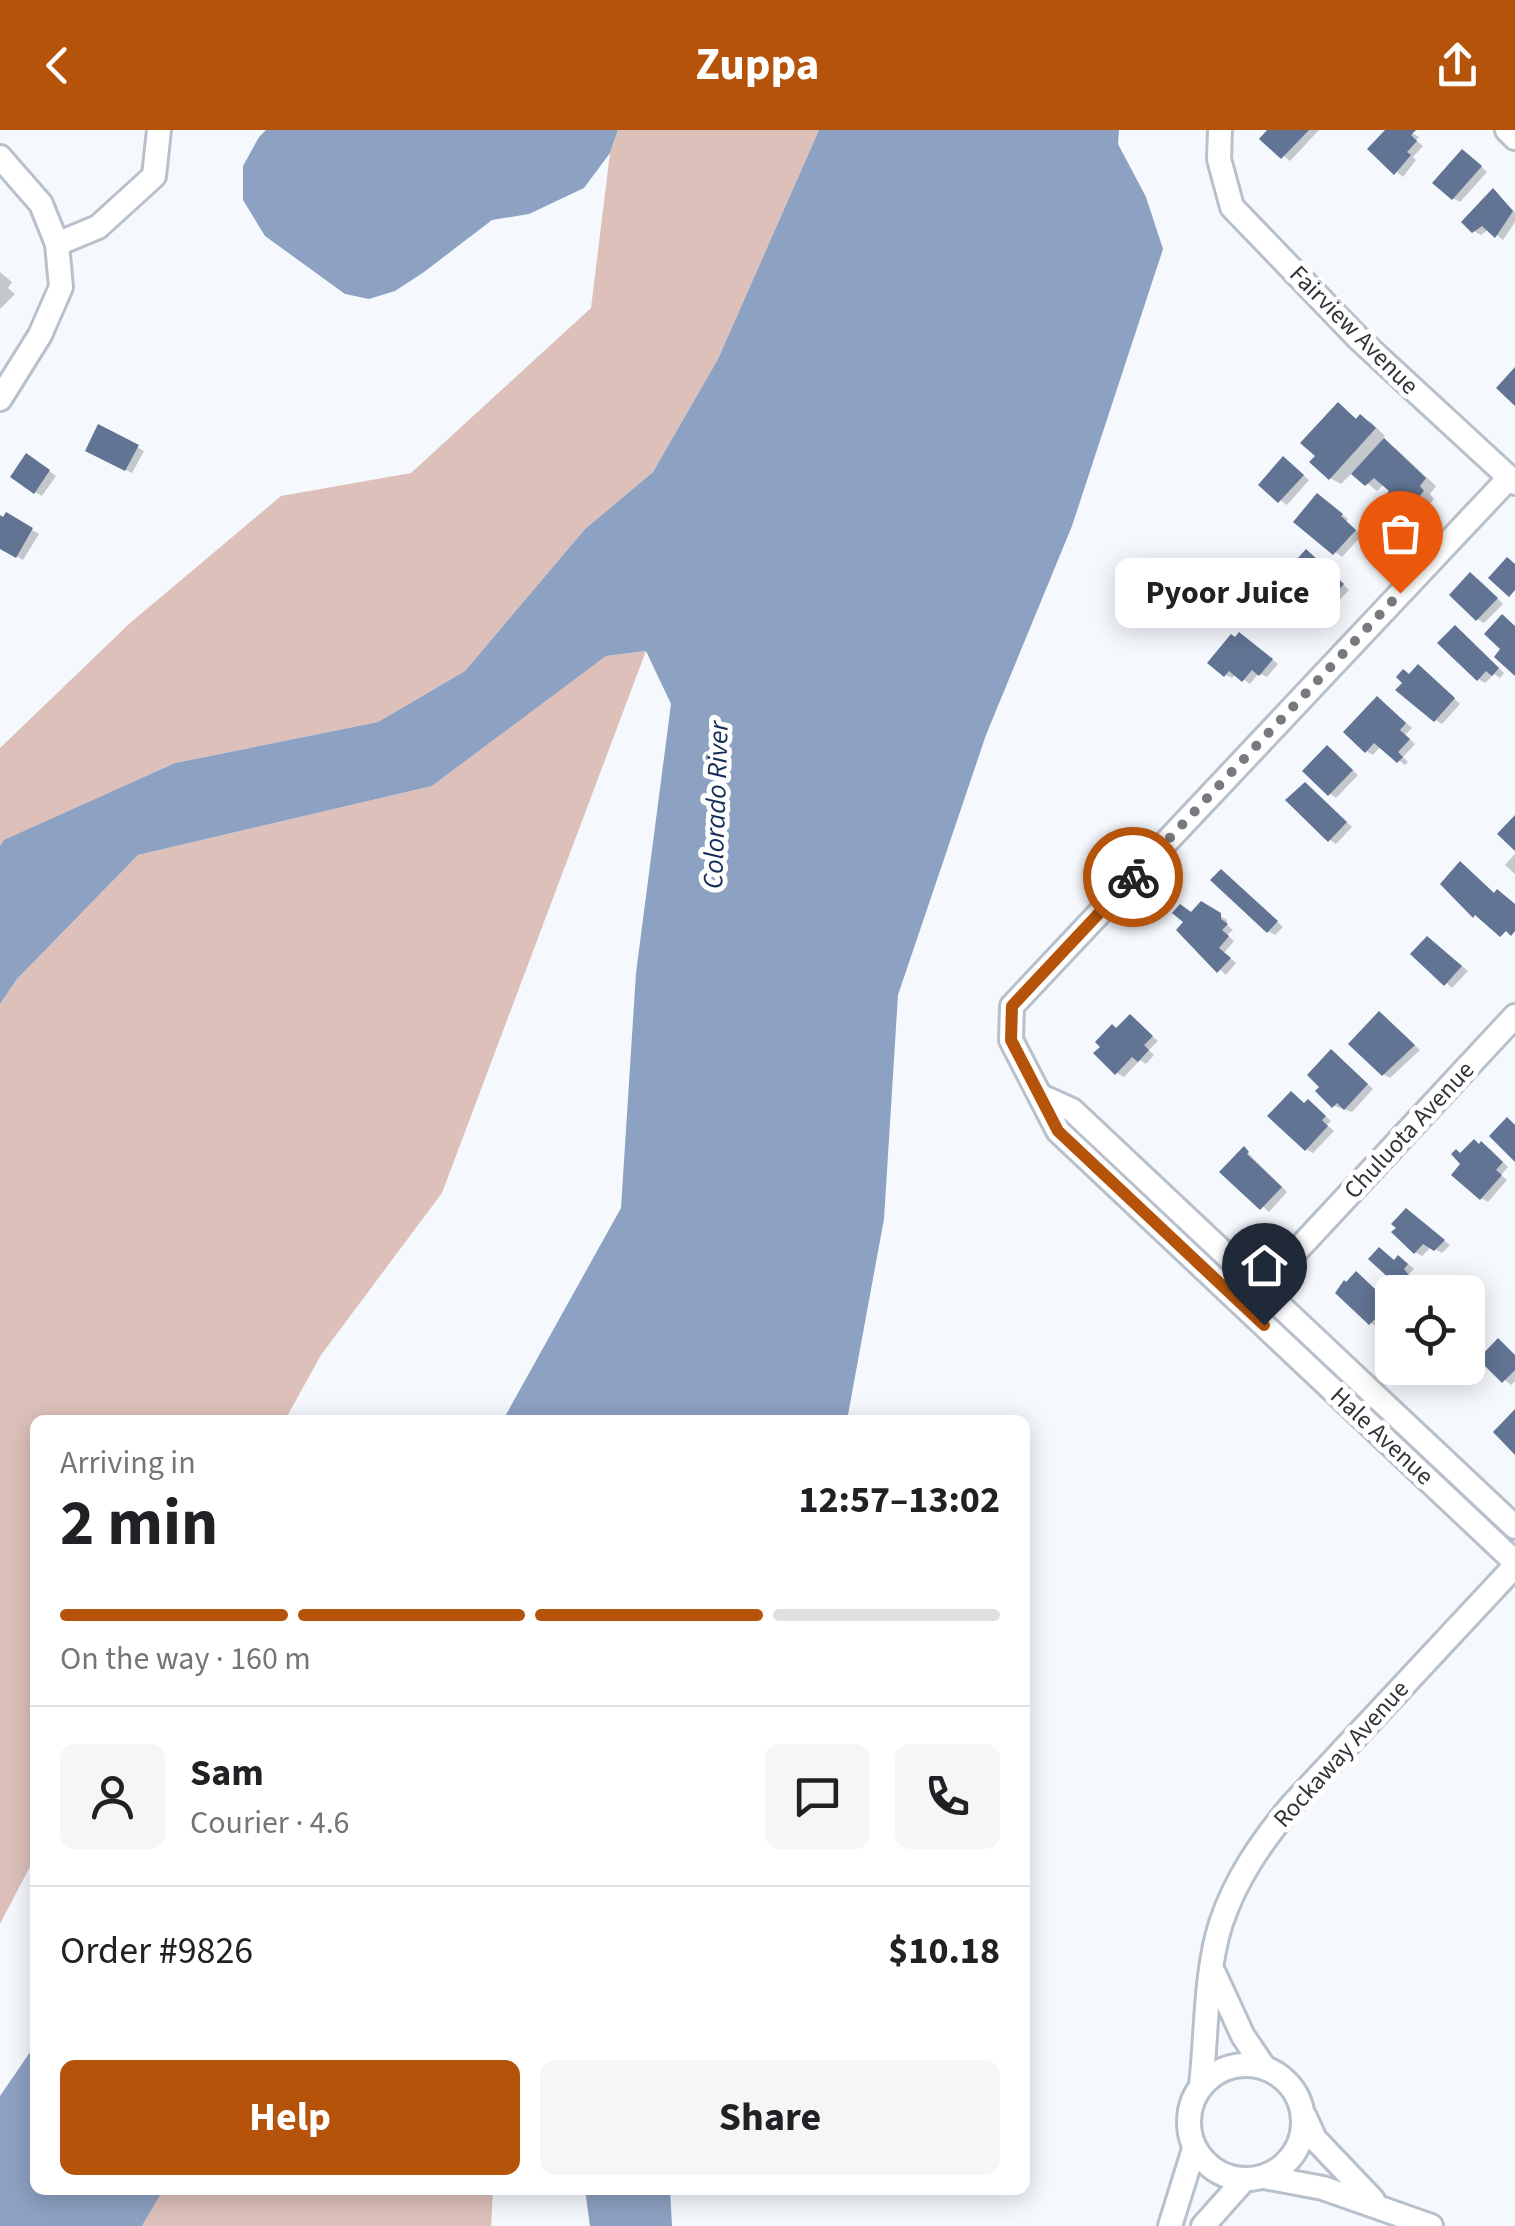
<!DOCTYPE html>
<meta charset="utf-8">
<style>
body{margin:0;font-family:"Source Sans 3",sans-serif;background:#f6f6f6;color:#202124;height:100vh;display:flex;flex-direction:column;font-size:38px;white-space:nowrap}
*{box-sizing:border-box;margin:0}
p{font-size:32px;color:#757577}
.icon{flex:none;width:55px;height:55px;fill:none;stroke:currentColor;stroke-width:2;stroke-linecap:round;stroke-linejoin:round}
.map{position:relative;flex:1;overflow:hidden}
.details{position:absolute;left:30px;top:1285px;width:1000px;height:780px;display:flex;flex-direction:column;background:#fff;border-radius:15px;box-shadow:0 5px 25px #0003}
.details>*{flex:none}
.buttons{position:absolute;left:1375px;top:1145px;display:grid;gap:20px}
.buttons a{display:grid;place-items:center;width:110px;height:110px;border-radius:15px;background:#fff;box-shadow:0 5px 25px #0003;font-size:50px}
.pin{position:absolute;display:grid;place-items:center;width:85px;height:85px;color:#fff;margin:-102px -42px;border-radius:50% 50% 50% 0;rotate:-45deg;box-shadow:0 0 10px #0007}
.pin .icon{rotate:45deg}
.courier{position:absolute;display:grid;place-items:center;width:100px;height:100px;margin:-50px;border:8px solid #b45309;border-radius:50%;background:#fff;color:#222;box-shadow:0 2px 12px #0007}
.bubble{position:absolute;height:70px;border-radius:15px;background:#fff;box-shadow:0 5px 25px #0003;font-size:32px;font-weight:700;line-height:70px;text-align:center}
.head em{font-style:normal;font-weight:700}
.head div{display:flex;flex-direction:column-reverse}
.head{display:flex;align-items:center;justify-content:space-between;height:170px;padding:0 30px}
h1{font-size:65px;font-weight:700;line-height:75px}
.bar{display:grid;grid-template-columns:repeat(4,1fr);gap:15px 10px;align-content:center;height:120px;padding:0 30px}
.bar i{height:12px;border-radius:8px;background:#e0e0e0}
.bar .current{background:#b45309}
.bar p{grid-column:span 4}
.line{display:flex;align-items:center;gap:25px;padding:0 30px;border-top:2px solid #e0e0e0}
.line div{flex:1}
.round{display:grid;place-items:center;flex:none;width:105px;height:105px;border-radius:15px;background:#f6f6f6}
.primary-button{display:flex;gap:20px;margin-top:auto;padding:20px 30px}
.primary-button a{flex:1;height:115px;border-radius:15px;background:#b45309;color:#fff;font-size:40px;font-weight:700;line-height:115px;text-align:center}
.primary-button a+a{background:#f6f6f6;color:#202124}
header{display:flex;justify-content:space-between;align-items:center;height:130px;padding:0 30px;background:#b45309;color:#fff;font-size:45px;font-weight:700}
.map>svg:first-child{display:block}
.green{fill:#ddc0ba}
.water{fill:#8da1c2}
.shadow{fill:#0003}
.building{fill:#617493}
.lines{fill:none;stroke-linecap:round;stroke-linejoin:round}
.minor-casing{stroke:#b8c0cc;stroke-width:28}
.minor{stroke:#fff;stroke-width:22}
.done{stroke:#76797e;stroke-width:10;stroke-dasharray:0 18}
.route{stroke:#b45309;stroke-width:12}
.labels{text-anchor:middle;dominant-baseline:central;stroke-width:10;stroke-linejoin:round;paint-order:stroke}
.street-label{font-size:25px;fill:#313439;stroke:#fff}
.water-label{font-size:28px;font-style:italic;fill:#142e59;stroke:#fff}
</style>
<header><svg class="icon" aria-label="back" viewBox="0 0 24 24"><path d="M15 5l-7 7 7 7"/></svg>Zuppa<svg class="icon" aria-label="share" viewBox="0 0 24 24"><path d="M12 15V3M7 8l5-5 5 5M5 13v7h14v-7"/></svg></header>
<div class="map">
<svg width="1515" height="2096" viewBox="0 0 1515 2096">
<rect width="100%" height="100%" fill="#f5f9fe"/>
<g class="green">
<polygon points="618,0 819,0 718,229 653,342 585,399 465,541 378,592 175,633 5,710 0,716 0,618 130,493 281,366 411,343 591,178 610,23"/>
<polygon points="646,521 442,1063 321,1225 285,1290 35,1290 35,1727 0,1794 0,874 17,849 138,725 432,656 606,526"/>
<polygon points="163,2060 493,2060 491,2096 142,2096"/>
</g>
<g class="water">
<polygon points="266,0 618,0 610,23 584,58 529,84 492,90 424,142 395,161 369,169 345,164 265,106 243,70 243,36 259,7"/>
<polygon points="819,0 1119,0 1118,14 1146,67 1163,119 1072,396 986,605 898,865 884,1089 847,1290 503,1290 621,1078 636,843 671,574 646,521 606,526 432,656 138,725 17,849 0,874 0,716 4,710 175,633 378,592 465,541 585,399 653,342 718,229"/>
<polygon points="35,1915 35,2060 163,2060 142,2096 0,2096 0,1966"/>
<polygon points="585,2060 670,2060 672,2096 590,2096"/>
</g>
<g class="shadow">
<polygon points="1269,0 1319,0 1290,31 1263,9"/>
<polygon points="1389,0 1407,0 1419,7 1416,10 1423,16 1413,27 1416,30 1403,47 1371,19"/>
<polygon points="1470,26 1487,42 1460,72 1453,68"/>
<polygon points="1493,61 1515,82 1515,92 1503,110 1489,99 1481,105 1474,101"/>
<polygon points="0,142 12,152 8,158 15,164 0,179"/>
<polygon points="1338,275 1358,290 1361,287 1372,293 1385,306 1382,310 1395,318 1436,356 1430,364 1434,369 1411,394 1400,387 1384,370 1392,361 1384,354 1377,361 1353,342 1341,354 1330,348"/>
<polygon points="99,297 144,321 132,343 88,320"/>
<polygon points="34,330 56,346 42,366 35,362"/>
<polygon points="1290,333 1309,350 1287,375 1261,355"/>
<polygon points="1325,371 1348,389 1346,392 1362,405 1342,427 1296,392"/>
<polygon points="7,385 39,404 23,430 0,416 0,388 3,390"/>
<polygon points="1313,426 1349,460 1335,475 1328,471"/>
<polygon points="1221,442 1248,464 1231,485 1224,481"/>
<polygon points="1478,449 1503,474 1484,493 1477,489"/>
<polygon points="1462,502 1504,543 1500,548 1494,544 1485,553 1478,549"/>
<polygon points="1246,509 1278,534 1267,547 1259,543 1250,554 1236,544 1232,548 1226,545"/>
<polygon points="1425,541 1460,574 1442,594 1435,590"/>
<polygon points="1384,573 1412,598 1405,605 1415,614 1403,627 1408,632 1405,635 1381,616 1373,625 1366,621"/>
<polygon points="1334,622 1358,645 1336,668 1330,664"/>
<polygon points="1306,655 1352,697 1336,714 1330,710"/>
<polygon points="1515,724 1515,744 1505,735"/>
<polygon points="1222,742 1283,797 1275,805 1268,801"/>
<polygon points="1201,774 1227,790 1227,795 1233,800 1227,805 1234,811 1224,823 1236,833 1226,845 1179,800"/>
<polygon points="1434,813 1468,841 1452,858 1414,824"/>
<polygon points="1379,884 1420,920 1390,948 1383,944"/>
<polygon points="1130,887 1158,911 1149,920 1154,925 1146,934 1140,930 1124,947 1117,943 1118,900"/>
<polygon points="1338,927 1373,959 1352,982 1334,976"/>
<polygon points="1306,975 1315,976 1331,991 1327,995 1334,1001 1313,1023 1306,1019"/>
<polygon points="1489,1018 1508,1037 1501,1045 1507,1050 1488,1072 1481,1068 1463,1034"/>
<polygon points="1244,1019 1287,1062 1269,1082 1223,1041"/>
<polygon points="1413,1086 1450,1115 1442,1123 1431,1117 1422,1126 1415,1122"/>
<polygon points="1396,1132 1406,1132 1414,1139 1409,1144 1424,1162 1404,1162 1406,1159"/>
<polygon points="1363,1148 1392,1175 1392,1191 1389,1195 1383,1191 1378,1197 1371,1193 1339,1163"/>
<polygon points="1515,1225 1515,1251 1511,1255 1481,1229"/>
</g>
<g class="building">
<polygon points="1267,0 1309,0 1281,29 1259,9"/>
<polygon points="1385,0 1416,0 1411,5 1417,11 1407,22 1411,25 1394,45 1367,19"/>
<polygon points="1462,19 1482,36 1452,70 1432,53"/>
<polygon points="1493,58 1513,81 1495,108 1482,96 1472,103 1461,92"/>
<polygon points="1515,237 1515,276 1496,258"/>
<polygon points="1338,272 1356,289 1360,284 1376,298 1329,350 1309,332 1315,326 1300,313"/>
<polygon points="98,294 139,315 125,341 85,321"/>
<polygon points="1384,308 1426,348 1420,356 1424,361 1398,389 1380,370 1389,361 1374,348 1365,356 1351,344"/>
<polygon points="26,323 50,340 34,364 10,347"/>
<polygon points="1283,326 1304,345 1278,373 1258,355"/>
<polygon points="1317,363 1343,384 1341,386 1356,400 1333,425 1293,392"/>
<polygon points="6,382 33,398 16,428 0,419 0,385 3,387"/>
<polygon points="1306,419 1344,454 1327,473 1289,438"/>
<polygon points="1507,427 1515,434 1515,460 1509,467 1488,448"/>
<polygon points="1214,435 1243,458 1223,483 1194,460"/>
<polygon points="1470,442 1498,468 1476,491 1449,465"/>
<polygon points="1502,484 1515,496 1515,546 1494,527 1500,519 1484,504"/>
<polygon points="1455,495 1499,538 1492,546 1486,541 1477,551 1437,513"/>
<polygon points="1239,502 1273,529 1259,546 1252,540 1242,552 1229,541 1224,547 1207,533 1231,504 1235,507"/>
<polygon points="1418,534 1455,568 1434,592 1395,560 1402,553 1396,547 1403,539 1409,544"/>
<polygon points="1377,566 1406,593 1400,600 1410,609 1398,622 1403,627 1397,633 1374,613 1365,623 1343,602"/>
<polygon points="1327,615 1353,640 1328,666 1302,641"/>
<polygon points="1305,652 1347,692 1328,712 1285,670"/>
<polygon points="1515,685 1515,721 1497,704"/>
<polygon points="1460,731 1494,763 1497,759 1515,774 1515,801 1511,806 1506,801 1500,807 1475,785 1473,788 1440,754"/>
<polygon points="1221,739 1278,791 1267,803 1210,750"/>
<polygon points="1201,771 1221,783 1221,789 1228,794 1222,800 1229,806 1219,818 1231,828 1217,843 1176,800 1183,792 1172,783 1180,774 1191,782"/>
<polygon points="1427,806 1462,836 1444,856 1410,824"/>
<polygon points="1379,881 1415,915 1382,946 1348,914"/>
<polygon points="1130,884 1153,906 1144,915 1149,920 1138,932 1132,927 1115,945 1093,923 1100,917 1095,912 1112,894 1116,898"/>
<polygon points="1331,919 1368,954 1344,980 1337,973 1332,978 1315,961 1319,957 1307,945"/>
<polygon points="1291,961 1304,973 1308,969 1326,986 1322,990 1328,996 1305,1021 1267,986"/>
<polygon points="1507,987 1515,995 1515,1032 1489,1006"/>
<polygon points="1474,1009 1479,1014 1481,1011 1503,1032 1496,1040 1502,1045 1480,1070 1451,1045 1460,1034 1451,1024 1456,1019 1460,1023"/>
<polygon points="1244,1016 1249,1022 1247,1024 1282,1057 1260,1080 1219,1042"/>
<polygon points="1406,1078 1445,1110 1434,1121 1423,1114 1414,1124 1391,1102 1396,1098 1391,1094"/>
<polygon points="1379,1117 1394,1130 1398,1125 1408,1134 1404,1139 1420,1159 1416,1162 1400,1162 1402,1160 1368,1129"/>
<polygon points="1356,1141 1392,1175 1392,1180 1381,1193 1376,1188 1369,1195 1335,1163 1344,1150 1346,1152"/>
<polygon points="1498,1208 1515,1225 1515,1240 1502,1253 1478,1229"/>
<polygon points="1515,1279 1515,1325 1493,1302"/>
</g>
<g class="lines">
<g class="minor-casing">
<g id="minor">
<polyline points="1220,0 1219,29 1232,77 1360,210 1515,353"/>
<polyline points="1507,0 1515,8"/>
<polyline points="0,27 41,74 57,114 61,157 40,205 0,269"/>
<polyline points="57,114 98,97 154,46 159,0"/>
<polyline points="1509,348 1012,876 1011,910 1058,1001 1515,1432"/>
<polyline points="1041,966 1072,980 1515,1397"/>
<polyline points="1262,1158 1515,886"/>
<polyline points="1214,1843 1243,1906 1264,1937"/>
<circle cx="1246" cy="1992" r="57"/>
<path d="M1201,1955C1207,1903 1205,1843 1221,1793C1236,1748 1262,1711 1292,1675L1515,1436"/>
<polyline points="1305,1987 1315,2009 1373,2070"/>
<polyline points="1264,2047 1323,2058 1431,2096"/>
<polyline points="1170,2096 1194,2019"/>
<polyline points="1203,2096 1244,2050"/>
</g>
</g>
<use href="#minor" class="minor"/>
</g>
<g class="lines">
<polyline class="done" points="1133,747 1400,463"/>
<polyline class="route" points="1133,747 1012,876 1011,910 1058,1001 1264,1195"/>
</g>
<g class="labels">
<g class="street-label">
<text transform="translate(1354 200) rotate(45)">Fairview Avenue</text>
<text transform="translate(1409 1000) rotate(-47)">Chuluota Avenue</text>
<text transform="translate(1382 1306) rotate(43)">Hale Avenue</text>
<text transform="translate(1341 1624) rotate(-48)">Rockaway Avenue</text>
</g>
<g class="water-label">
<text transform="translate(716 675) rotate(-88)">Colorado River</text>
</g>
</g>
</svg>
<div class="buttons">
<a><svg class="icon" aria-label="locate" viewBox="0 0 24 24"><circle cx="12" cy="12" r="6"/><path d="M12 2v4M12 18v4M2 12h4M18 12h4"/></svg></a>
</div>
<div class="pin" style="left:1400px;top:463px;background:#ea580c"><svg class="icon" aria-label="bag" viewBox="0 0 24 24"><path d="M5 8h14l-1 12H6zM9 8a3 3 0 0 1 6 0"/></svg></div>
<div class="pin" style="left:1264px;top:1195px;background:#1f2937"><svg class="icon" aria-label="home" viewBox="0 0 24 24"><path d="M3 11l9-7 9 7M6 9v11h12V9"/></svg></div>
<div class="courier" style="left:1133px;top:747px"><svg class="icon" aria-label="bike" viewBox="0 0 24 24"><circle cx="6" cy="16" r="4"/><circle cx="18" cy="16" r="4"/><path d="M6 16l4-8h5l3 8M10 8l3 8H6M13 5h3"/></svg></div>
<div class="bubble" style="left:1115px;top:428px;width:225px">Pyoor Juice</div>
<section class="details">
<div class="head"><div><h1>2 min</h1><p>Arriving in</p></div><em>12:57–13:02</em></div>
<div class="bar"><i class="current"></i><i class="current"></i><i class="current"></i><i></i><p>On the way · 160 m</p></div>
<div class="line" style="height:180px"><a class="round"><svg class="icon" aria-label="person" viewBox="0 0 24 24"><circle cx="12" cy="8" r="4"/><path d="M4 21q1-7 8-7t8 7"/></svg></a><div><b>Sam</b><p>Courier · 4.6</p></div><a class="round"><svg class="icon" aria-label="chat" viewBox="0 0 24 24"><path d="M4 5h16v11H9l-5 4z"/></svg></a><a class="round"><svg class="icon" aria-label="phone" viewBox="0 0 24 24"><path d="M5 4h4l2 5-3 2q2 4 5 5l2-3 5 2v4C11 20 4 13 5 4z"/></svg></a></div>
<div class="line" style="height:130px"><div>Order #9826</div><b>$10.18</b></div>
<div class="primary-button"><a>Help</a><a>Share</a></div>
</section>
</div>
